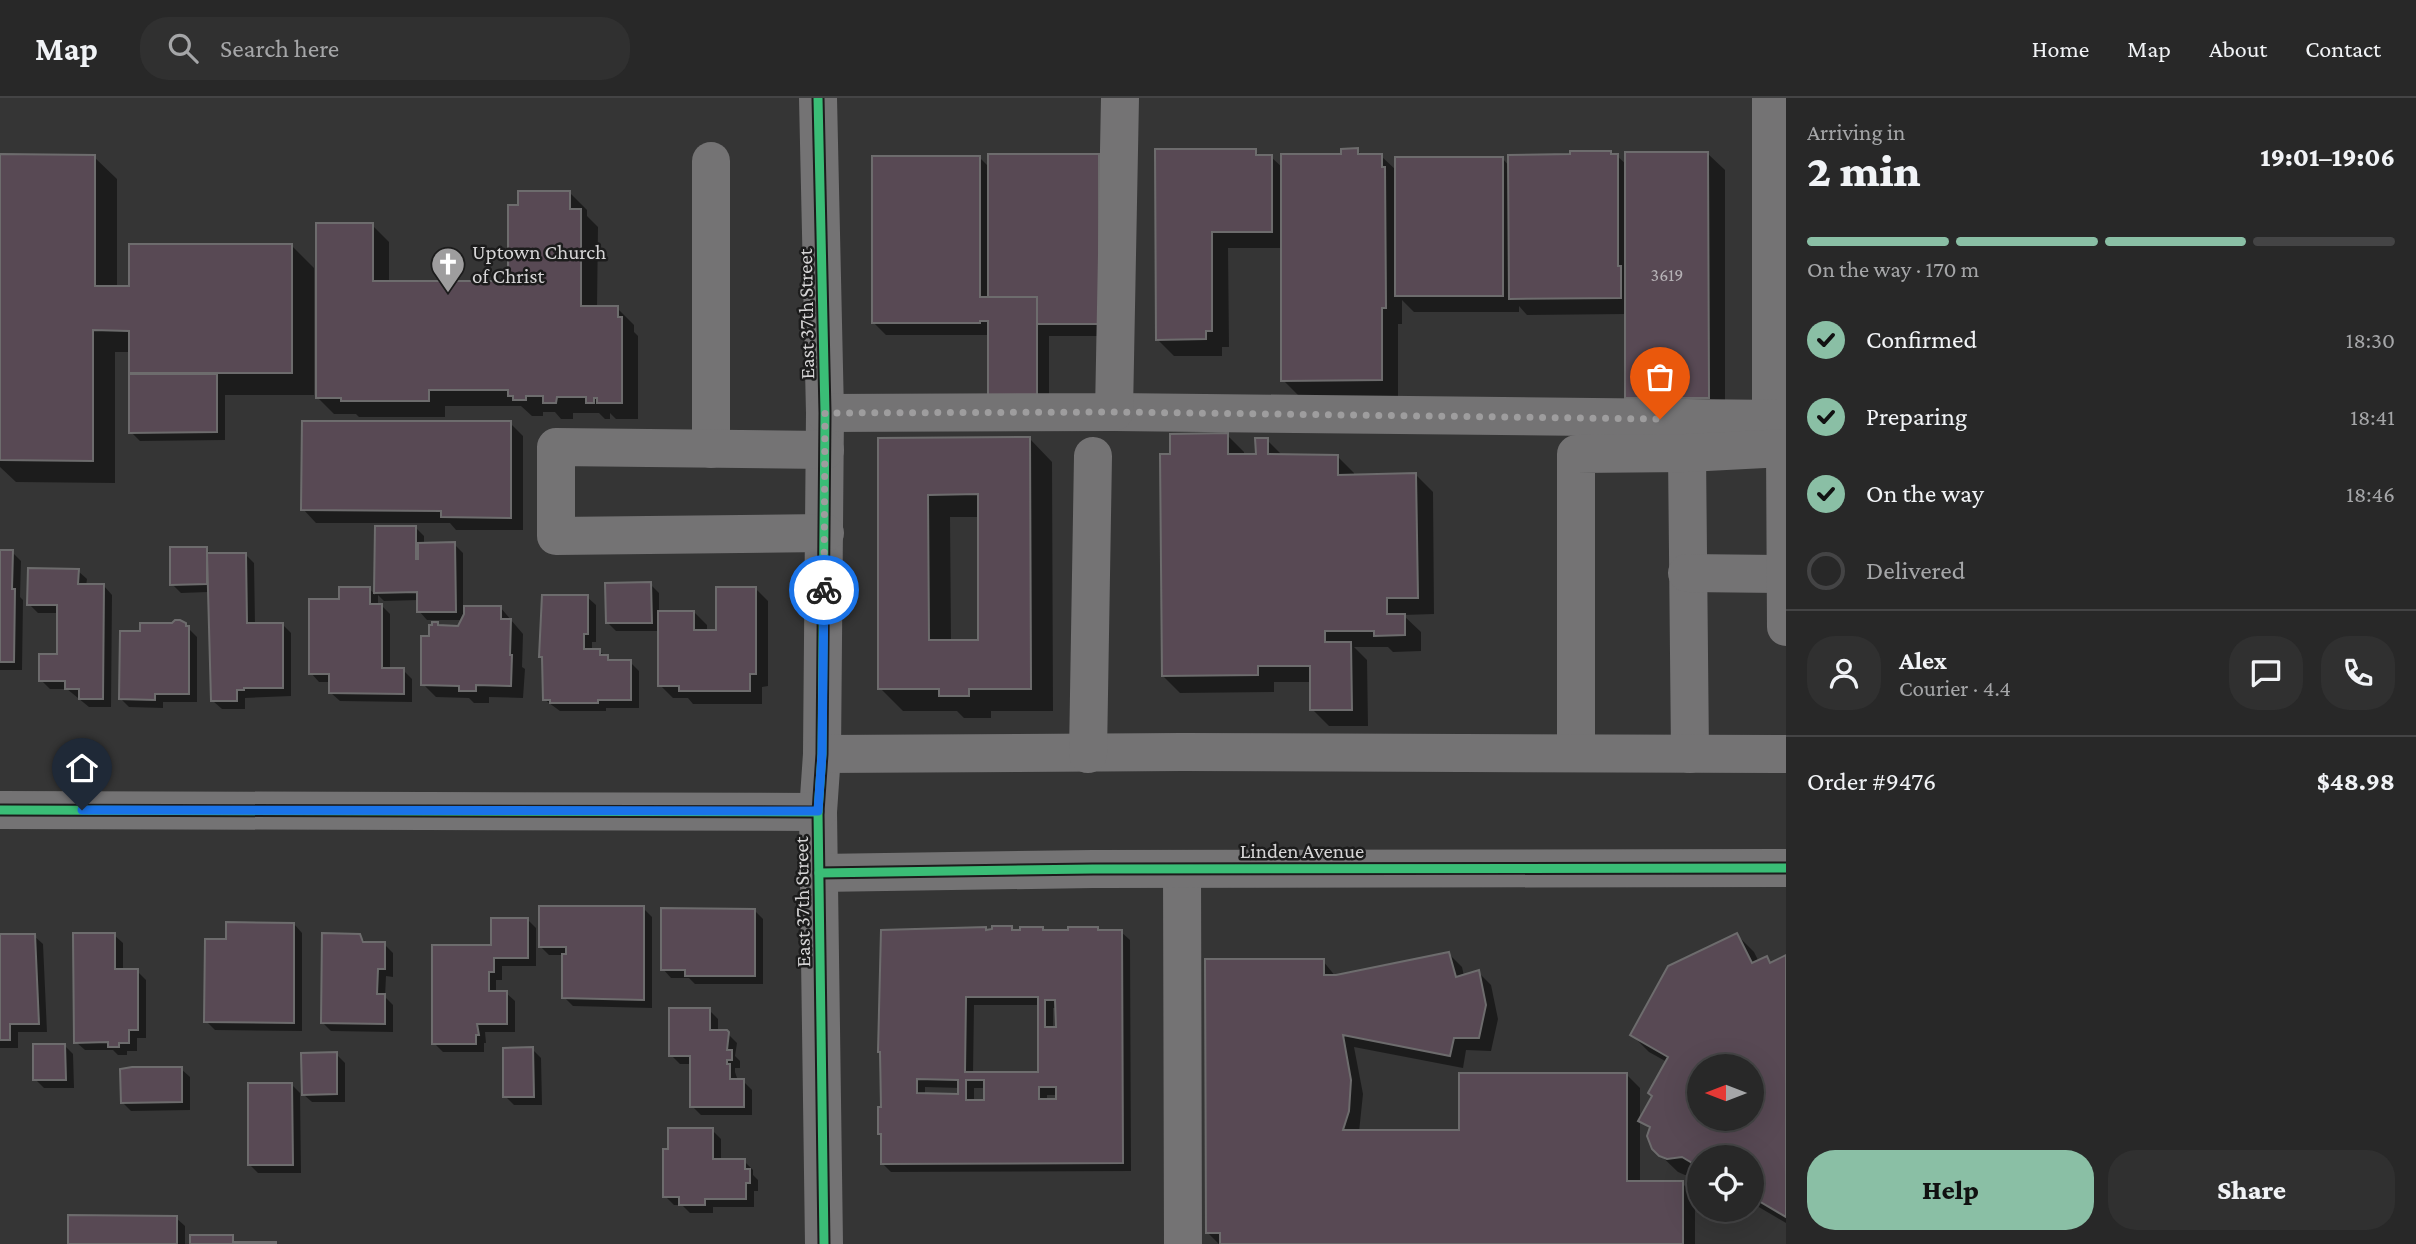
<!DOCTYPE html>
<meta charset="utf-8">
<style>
body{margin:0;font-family:"Crimson Pro",serif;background:#303030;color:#f1f3f6;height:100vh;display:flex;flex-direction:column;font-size:26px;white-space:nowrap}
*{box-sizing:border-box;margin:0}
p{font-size:23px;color:#a5a6a8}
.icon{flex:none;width:38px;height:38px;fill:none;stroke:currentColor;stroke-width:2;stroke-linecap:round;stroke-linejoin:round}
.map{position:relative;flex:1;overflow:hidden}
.panel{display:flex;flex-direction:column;background:#282828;width:630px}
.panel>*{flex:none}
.needle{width:46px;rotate:270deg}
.fabs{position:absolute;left:1687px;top:956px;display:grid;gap:14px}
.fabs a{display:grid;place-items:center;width:77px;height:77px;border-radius:50%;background:#282828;box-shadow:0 7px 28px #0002,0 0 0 2px #444445;font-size:35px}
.pin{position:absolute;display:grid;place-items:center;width:60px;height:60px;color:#fff;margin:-72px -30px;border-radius:50% 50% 50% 0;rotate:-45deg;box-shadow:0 0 7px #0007}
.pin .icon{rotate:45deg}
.courier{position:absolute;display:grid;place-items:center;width:70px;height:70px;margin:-35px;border:5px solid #1a73e8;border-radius:50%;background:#fff;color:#222;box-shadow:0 2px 9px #0007}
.summary em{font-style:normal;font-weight:800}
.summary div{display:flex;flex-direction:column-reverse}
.summary{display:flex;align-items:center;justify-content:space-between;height:119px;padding:0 21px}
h1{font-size:46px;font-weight:800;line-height:52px}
.bar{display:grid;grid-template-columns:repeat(4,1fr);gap:10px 7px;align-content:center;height:84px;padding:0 21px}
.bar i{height:9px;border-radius:5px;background:#444445}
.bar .selected{background:#8abfa5}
.bar p{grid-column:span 4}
.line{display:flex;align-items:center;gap:18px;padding:0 21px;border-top:2px solid #444445}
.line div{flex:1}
.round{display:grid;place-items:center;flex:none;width:74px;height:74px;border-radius:28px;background:#303030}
ol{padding:0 21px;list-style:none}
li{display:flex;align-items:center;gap:21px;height:77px}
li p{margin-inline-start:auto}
li .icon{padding:7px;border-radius:50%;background:#8abfa5;color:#111;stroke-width:4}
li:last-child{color:#a5a6a8}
li i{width:38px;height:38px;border:4px solid #444445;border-radius:50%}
.primary-button{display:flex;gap:14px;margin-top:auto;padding:14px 21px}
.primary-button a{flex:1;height:80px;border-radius:28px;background:#8abfa5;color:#111;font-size:28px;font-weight:800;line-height:80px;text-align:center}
.primary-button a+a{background:#303030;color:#f1f3f6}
header{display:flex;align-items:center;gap:42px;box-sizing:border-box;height:98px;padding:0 35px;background:#282828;border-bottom:2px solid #444445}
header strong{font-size:33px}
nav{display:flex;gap:38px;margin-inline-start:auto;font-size:24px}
.search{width:490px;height:63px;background:#303030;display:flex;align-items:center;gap:18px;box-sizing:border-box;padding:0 24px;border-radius:28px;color:#a5a6a8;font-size:26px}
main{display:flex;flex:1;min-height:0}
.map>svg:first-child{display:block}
.shadow{fill:#0007;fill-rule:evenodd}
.building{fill:#584954;stroke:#6d6c6d;stroke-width:2;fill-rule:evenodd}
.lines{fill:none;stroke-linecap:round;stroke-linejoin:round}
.minor{stroke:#747374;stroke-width:38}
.cycleway-casing{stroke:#1c1c1c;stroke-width:13}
.cycleway{stroke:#3abd76;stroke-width:9}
.done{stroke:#9e9d9e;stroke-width:7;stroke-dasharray:0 12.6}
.route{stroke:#1a73e8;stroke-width:9}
.labels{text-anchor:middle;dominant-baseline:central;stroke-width:5;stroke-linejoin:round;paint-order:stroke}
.number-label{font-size:18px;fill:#b6b2b6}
.poi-label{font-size:21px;fill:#d6d5d6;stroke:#1c1c1c;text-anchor:start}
.street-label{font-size:21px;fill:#d6d5d6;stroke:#1c1c1c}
</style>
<header>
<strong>Map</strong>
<div class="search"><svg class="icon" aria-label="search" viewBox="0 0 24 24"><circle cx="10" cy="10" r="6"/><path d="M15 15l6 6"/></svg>Search here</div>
<nav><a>Home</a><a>Map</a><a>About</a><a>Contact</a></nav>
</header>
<main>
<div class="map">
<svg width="1786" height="1146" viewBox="0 0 1786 1146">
<rect width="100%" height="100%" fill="#353535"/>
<g class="shadow">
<polygon points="1357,52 1363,58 1381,58 1397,73 1503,61 1510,69 1613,58 1617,58 1627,67 1708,56 1725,72 1725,316 1644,316 1627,299 1627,216 1527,217 1519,208 1519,214 1414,214 1402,202 1402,226 1398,226 1398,298 1300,299 1283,282 1283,150 1228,150 1229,249 1222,249 1222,258 1174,258 1157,241 1157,53 1255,53 1261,59 1271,59 1283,70 1343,58"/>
<polygon points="0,58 94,59 117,81 117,190 131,190 291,147 314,170 314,297 225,297 225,342 140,343 131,334 135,278 131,274 131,254 115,254 115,385 16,384 0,369"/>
<polygon points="1099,58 1112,71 1112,238 1049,238 1049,312 990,237 886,237 873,224 980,60 989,69"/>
<polygon points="570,95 587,112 587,118 598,129 597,210 617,210 634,227 634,234 638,238 638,321 616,321 610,315 610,321 605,321 599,315 573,315 573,321 561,321 555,314 543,314 543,318 532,318 521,308 445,308 445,319 359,319 356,316 334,316 317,299 372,127 389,144 389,185 510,185 520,109"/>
<polygon points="510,325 523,338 523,432 456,432 450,425 316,425 303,411"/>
<polygon points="1227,337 1244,354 1244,357 1258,357 1267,342 1283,358 1337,358 1354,375 1354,378 1416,377 1433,394 1434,516 1403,517 1421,534 1421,553 1393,554 1388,549 1354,549 1367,562 1368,628 1329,628 1312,611 1312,584 1274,584 1274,594 1180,595 1163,578 1172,358"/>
<path d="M1030,341L1052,364L1053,613H991V620H964L957,613H903L880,590L879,342ZM950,419H980V543H951Z"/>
<polygon points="415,429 424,438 424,446 454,446 463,455 463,509 500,509 523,536 522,569 525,571 523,600 489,599 489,605 474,605 469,600 436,599 423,586 431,539 438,526 441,529 459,530 463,522 427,522 419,513 419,502 384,503 378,497 378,508 382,508 390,516 390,572 403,572 412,581 412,604 340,603 331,595 331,584 319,584 311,575 341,503 369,490 375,497 377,430"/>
<polygon points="206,451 212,457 245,456 254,465 255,527 283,527 291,535 291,598 245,600 245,611 222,611 213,603 208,494 181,495 172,486"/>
<polygon points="0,454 12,454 21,463 20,499 23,502 22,572 0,572"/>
<polygon points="78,473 87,481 86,488 104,488 112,497 111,609 89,609 67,591 50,591 41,582 58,558 59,515 38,515 29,506"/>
<polygon points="650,486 659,495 659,515 694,514 707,527 707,533 718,533 755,490 768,503 768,588 762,589 762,606 693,606 688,600 673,600 660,587 660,533 616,533 608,525"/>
<polygon points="587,499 596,507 596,544 592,544 592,553 599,553 613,564 630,564 639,573 639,610 606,610 606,613 560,613 545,602"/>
<polygon points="184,526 197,539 197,604 163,604 163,610 129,609 121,601 142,535"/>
<polygon points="643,810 652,819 652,910 573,908 564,899 564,857 549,857 540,848"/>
<polygon points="755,813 763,821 763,886 695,886 689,880 671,880 663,871"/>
<polygon points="527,821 536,830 536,868 502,868 502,882 496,882 496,895 506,895 515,903 515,934 485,934 486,945 484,945 484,954 443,954 434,945 493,848"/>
<polygon points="294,826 302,835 302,933 215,932 206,923 228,843"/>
<path d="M1011,830L1015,834L1042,831L1045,834L1097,831L1101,834H1121L1130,842L1131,1073L891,1074L882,1065V1037L880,1035L882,1011L985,831L988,833ZM974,907H1040L1039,976H973ZM1053,910H1057L1058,931H1053ZM925,989L960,990V997H925ZM974,990H986V1004H974ZM1047,997H1058V1003H1047Z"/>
<polygon points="114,837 123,845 123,873 137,873 146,882 146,940 137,940 137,953 127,953 127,957 118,957 113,952 85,952 76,944"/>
<path d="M1737,837L1754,854L1759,864L1766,860L1772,866L1786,859V1125L1752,1105V1059H1699V1075L1685,1077L1678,1074L1653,1050L1651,1032L1640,1022L1654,998L1667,964L1649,954L1632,937ZM1699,968H1752V1020H1699Z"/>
<polygon points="0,838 34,838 43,846 47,934 18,934 18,950 0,950"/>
<polygon points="359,838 367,845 384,846 393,855 393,879 386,878 385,899 393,907 393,934 331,933 322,924"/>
<polygon points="1449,856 1462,869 1464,878 1478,874 1491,887 1498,921 1491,953 1466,952 1463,970 1354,949 1363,996 1359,1034 1460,1034 1627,977 1640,990 1640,1085 1682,1085 1695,1098 1695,1146 1219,1146 1207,1134 1323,863 1336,879"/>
<polygon points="709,912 718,921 718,934 726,934 737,945 735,958 740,963 740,970 735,970 735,974 738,983 743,983 752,992 752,1017 701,1017 692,1008 692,966 680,966 671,957"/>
<polygon points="64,947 73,956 74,990 44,990 35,981"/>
<polygon points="532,951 541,960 542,1007 514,1007 505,998"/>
<polygon points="336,956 345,965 345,1004 312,1004 303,996"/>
<polygon points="181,971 190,979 190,1012 131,1013 122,1004"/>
<polygon points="292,987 300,995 301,1075 258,1075 250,1067"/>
<polygon points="712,1032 721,1041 721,1063 744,1063 753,1072 753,1077 758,1082 758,1093 754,1093 754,1109 713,1109 713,1115 690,1115 682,1107 674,1107 665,1098"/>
<polygon points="176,1120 185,1128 185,1146 70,1146"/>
</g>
<g class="building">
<polygon points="1358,50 1358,56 1382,56 1382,69 1385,69 1386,210 1382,210 1382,282 1281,283 1281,56 1341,56 1341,51"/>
<polygon points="1155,51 1256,51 1256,57 1272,57 1272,134 1212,134 1212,233 1206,233 1206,241 1156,242"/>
<polygon points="1570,53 1611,53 1611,56 1618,56 1618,168 1621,168 1621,200 1509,201 1508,57 1570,56"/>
<polygon points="1625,54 1708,54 1709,300 1625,300"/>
<polygon points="0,56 95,57 95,188 129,188 129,146 292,146 292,275 129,275 129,233 93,232 93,363 0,362"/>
<polygon points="988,56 1099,56 1099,226 1037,226 1037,199 988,199"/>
<polygon points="872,58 980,58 980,199 1037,199 1037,300 988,300 988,223 980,223 980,225 872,225"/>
<rect x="1395" y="59" width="108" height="139"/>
<polygon points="518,93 570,93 570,111 581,111 581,208 618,208 618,219 622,219 622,305 597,305 597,300 594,300 594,305 586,305 586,299 557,299 556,305 543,305 543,298 526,298 526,302 513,302 513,298 508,298 508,292 429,292 429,303 341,303 341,300 316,300 316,125 373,125 373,183 508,183 508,107 518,107"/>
<polygon points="129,276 217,276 217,334 129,335"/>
<polygon points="302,323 511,323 511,420 441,419 441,413 301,412"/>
<polygon points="1228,335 1228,356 1256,356 1255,340 1268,340 1268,356 1338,357 1338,377 1416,375 1418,500 1387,500 1387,516 1405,516 1405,537 1374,538 1374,533 1325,533 1325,544 1351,544 1352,612 1310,612 1310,568 1258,568 1258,577 1162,578 1160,356 1170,356 1170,336"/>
<path d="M1030,339L1031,591H969V598H939V591H878V340ZM978,396V542H929L928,397Z"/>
<polygon points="375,428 416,428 416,461 418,461 418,445 455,444 456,514 417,514 417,494 374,495"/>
<polygon points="170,449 207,449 207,486 170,487"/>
<polygon points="0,452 13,452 12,491 15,491 14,564 0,564"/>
<polygon points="207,455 246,455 247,525 283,525 283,590 244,590 244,592 237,592 237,603 211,603"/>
<polygon points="28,470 79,471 78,486 104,486 103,601 79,601 79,591 65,591 65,583 39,583 39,556 57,556 57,507 27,507"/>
<polygon points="651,484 652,525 606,525 605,485"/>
<polygon points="339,489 370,489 370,506 382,506 382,570 404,570 404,596 329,595 329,576 309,576 309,501 339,501"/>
<polygon points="716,489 756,489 756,576 750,576 750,593 679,593 679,588 658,588 658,513 694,513 694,532 716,532"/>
<polygon points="542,497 588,497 588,536 584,536 584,551 600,551 600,557 608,557 608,562 631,562 631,602 598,602 598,605 550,605 550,602 543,602 542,559 539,559"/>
<polygon points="464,508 501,508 501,521 511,521 510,557 512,557 511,588 476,587 476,593 459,593 459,588 421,587 421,538 429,538 429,527 432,527 432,524 438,524 438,527 458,528 464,516"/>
<polygon points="175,522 180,522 186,525 186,528 189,528 189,596 155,596 155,602 119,601 120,533 140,533 140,525 172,525"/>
<polygon points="539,808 644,808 644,902 562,900 562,856 566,856 566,849 539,849"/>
<polygon points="661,810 755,811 755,878 685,878 685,872 661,872"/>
<polygon points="491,820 528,820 528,860 494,860 494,874 489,874 489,893 507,893 507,926 477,926 479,937 476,937 476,946 432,946 432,847 491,847"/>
<polygon points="226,824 294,825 294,925 204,924 205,841 226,841"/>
<path d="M992,828H1012V832H1020V829H1043V832H1068V829H1098V832H1122L1123,1065L881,1066V1036H878V1009H881L880,954H878L881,832L986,829V832L992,831ZM966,899H1038V974H965ZM1045,902H1055L1056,929H1045ZM917,981L958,982V996L917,995ZM966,982H984V1002H966ZM1039,989H1056V1001H1039Z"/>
<polygon points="73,835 115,835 115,871 138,871 138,932 129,932 129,945 119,945 119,949 108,949 108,944 74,945"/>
<polygon points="322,835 360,836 363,844 385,844 385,871 378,871 377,896 385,896 385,926 321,925"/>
<path d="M1737,835L1752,865L1767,858L1770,865L1786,857V1119L1752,1099V1059H1699V1069L1682,1059L1667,1061L1659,1058L1652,1051L1647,1038L1650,1029L1638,1023L1652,998L1648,995L1668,959L1630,937L1668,868ZM1699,968H1752V1020H1699Z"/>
<polygon points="0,836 35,836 39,926 10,926 10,942 0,942"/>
<polygon points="1449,854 1456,879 1479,872 1486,907 1479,940 1454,940 1450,958 1343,937 1351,982 1349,1013 1343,1032 1459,1032 1459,975 1627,975 1627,1083 1683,1083 1683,1146 1220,1146 1220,1135 1206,1135 1205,861 1324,861 1324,877 1336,877"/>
<polygon points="669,910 710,910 710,932 727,932 729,934 727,952 732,952 732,962 727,962 727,966 730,966 730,981 744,981 744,1009 690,1009 690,958 669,958"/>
<polygon points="33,946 65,946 66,982 33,982"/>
<polygon points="533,949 534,999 503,999 503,950"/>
<polygon points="337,954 337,996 302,997 301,955"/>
<polygon points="132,969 182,969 182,1004 121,1005 120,971"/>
<polygon points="248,985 292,985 293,1067 248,1067"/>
<polygon points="668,1030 713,1030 713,1061 745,1061 745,1071 750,1071 750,1085 746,1085 746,1101 705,1101 705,1107 679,1107 679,1099 663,1099 663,1051 668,1051"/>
<polygon points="68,1117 177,1118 177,1146 68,1146"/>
<polygon points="190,1137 233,1137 233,1144 276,1144 276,1146 190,1146"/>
</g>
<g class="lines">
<g class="minor">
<polyline points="818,0 825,315 822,656 818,714 824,1146"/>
<polyline points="1771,0 1771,306 1786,305"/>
<polyline points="711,63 711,351"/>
<polyline points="1114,314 1786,321"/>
<polyline points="825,315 1114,314 1120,0"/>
<polyline points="825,352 556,349 556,438 825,435"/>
<polyline points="1687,355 1690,656"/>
<polyline points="1687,475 1785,476"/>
<polyline points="1576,655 1576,356 1687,355 1785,350 1786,529"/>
<polyline points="822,656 1182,654 1786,656"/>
<polyline points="1088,656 1093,358"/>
<polyline points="0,712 818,714"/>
<polyline points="1182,771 1183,1146"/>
<polyline points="819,775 1093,771 1786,770"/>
</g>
<g class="cycleway-casing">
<g id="cycleway">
<polyline points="818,0 825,315 822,656 818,714 824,1146"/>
<polyline points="0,712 818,714"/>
<polyline points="819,775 1093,771 1786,770"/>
</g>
</g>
<use href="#cycleway" class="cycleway"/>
</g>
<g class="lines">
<polyline class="done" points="824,492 825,315 1114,314 1660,321"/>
<polyline class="route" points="82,712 818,713 822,656 824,492"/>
</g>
<defs>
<g id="church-pin" transform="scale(1.75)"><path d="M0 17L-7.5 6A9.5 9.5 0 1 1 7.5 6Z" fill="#9e9d9e" stroke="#1c1c1c"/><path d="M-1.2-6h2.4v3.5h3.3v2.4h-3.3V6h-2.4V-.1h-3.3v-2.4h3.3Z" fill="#fff"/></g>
</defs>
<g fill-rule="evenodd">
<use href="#church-pin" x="448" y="166"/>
</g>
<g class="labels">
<g class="number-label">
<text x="1667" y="177">3619</text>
</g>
<g class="poi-label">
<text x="472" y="154">Uptown Church<tspan x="472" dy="24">of Christ</tspan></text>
</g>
<g class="street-label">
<text transform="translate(806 216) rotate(-91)">East 37th Street</text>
<text x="1302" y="753">Linden Avenue</text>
<text transform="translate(802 804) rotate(-91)">East 37th Street</text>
</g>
</g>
</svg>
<div class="fabs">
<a><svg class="needle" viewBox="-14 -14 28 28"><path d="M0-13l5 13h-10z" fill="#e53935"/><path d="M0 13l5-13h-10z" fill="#a5a6a8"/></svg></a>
<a><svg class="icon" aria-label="locate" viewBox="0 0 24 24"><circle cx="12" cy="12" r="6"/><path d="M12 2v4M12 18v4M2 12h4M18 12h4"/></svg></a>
</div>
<div class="pin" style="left:1660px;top:321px;background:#ea580c"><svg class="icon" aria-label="bag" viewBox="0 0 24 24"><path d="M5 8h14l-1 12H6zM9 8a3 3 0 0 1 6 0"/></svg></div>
<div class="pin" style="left:82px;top:712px;background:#1f2937"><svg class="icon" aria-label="home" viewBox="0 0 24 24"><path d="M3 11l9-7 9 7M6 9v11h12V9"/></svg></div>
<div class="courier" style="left:824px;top:492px"><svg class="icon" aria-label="bike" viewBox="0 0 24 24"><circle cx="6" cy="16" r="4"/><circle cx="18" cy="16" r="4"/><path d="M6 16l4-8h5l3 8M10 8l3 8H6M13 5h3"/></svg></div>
</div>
<section class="panel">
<div class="summary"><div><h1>2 min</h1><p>Arriving in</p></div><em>19:01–19:06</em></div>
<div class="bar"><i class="selected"></i><i class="selected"></i><i class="selected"></i><i></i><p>On the way · 170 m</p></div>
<ol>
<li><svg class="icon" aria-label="check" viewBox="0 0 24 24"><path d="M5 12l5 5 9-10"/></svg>Confirmed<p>18:30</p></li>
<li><svg class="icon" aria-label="check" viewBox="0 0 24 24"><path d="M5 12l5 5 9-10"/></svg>Preparing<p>18:41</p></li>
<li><svg class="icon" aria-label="check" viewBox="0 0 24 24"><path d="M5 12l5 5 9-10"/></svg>On the way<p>18:46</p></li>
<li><i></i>Delivered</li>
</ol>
<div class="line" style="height:126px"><a class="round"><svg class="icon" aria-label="person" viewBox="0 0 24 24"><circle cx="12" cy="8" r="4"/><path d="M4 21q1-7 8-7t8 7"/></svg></a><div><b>Alex</b><p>Courier · 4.4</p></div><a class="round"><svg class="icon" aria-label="chat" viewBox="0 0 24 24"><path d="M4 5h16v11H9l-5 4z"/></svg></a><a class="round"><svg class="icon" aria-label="phone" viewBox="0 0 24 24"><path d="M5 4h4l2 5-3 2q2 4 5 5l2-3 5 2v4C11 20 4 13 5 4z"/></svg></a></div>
<div class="line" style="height:91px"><div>Order #9476</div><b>$48.98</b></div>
<div class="primary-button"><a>Help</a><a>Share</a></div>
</section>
</main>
